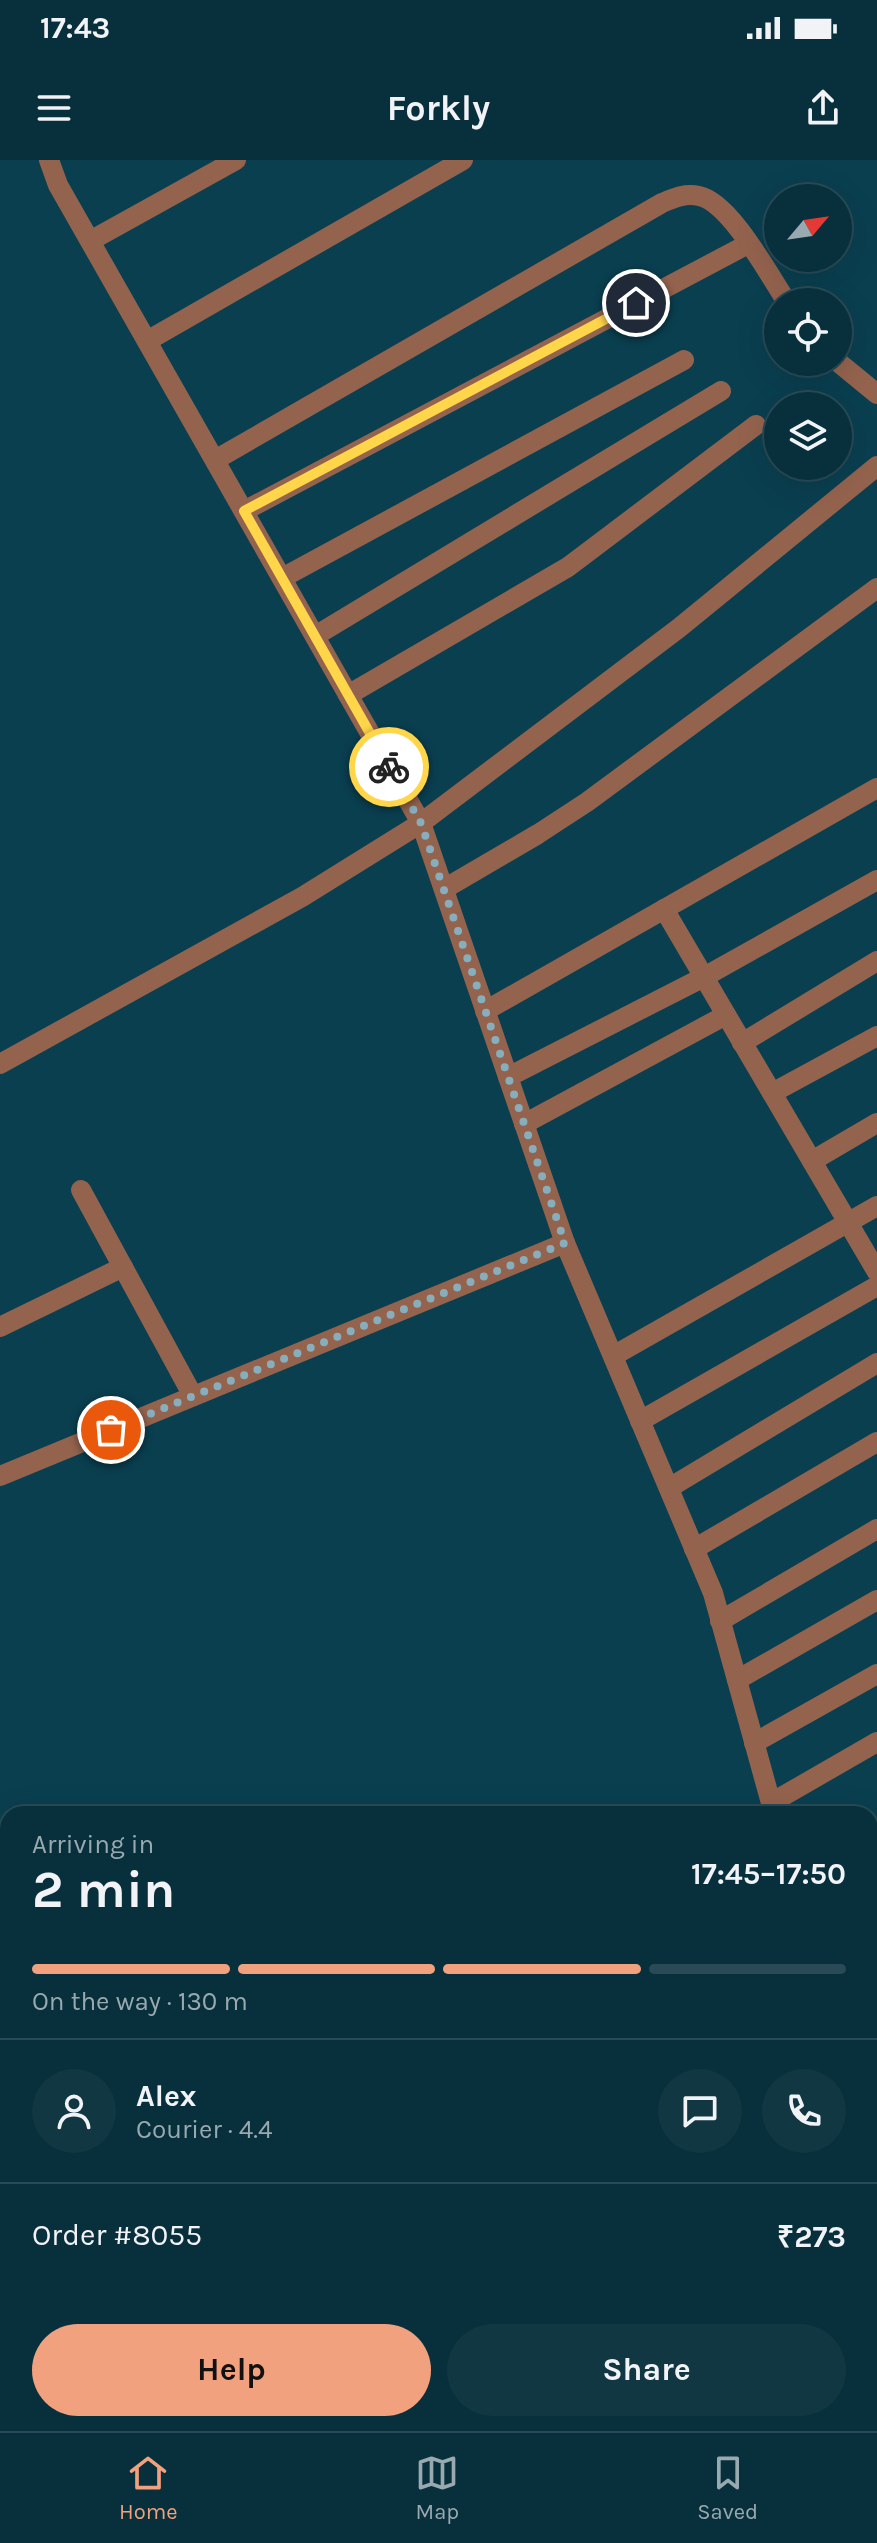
<!DOCTYPE html>
<meta charset="utf-8">
<style>
body{margin:0;font-family:Karla,sans-serif;background:#113743;color:#f1f3f6;height:100vh;display:flex;flex-direction:column;font-size:30px;white-space:nowrap}
*{box-sizing:border-box;margin:0}
p{font-size:26px;color:#98a9af}
.icon{flex:none;width:44px;height:44px;fill:none;stroke:currentColor;stroke-width:2;stroke-linecap:round;stroke-linejoin:round}
.map{position:relative;flex:1;overflow:hidden}
.panel{position:absolute;left:0px;top:1646px;width:878px;height:626px;display:flex;flex-direction:column;background:#082f3c;border-radius:24px 24px 0 0;box-shadow:0 8px 32px #0002,0 0 0 2px #294a56}
.panel>*{flex:none}
.needle{width:52px;rotate:61deg}
.fabs{position:absolute;left:764px;top:24px;display:grid;gap:16px}
.fabs a{display:grid;place-items:center;width:88px;height:88px;border-radius:50%;background:#082f3c;box-shadow:0 8px 32px #0002,0 0 0 2px #294a56;font-size:40px}
.pin{position:absolute;display:grid;place-items:center;width:68px;height:68px;color:#fff;margin:-34px;border:4px solid #fff;border-radius:50%;box-shadow:0 2px 8px #0007}
.courier{position:absolute;display:grid;place-items:center;width:80px;height:80px;margin:-40px;border:6px solid #ffd54a;border-radius:50%;background:#fff;color:#222;box-shadow:0 2px 10px #0007}
.headline em{font-style:normal;font-weight:700}
.headline div{display:flex;flex-direction:column-reverse}
.headline{display:flex;align-items:center;justify-content:space-between;height:136px;padding:0 32px}
h1{font-size:52px;font-weight:700;line-height:60px}
.bar{display:grid;grid-template-columns:repeat(4,1fr);gap:12px 8px;align-content:center;height:96px;padding:0 32px}
.bar i{height:10px;border-radius:6px;background:#294a56}
.bar .on{background:#f2a17e}
.bar p{grid-column:span 4}
.line{display:flex;align-items:center;gap:20px;padding:0 32px;border-top:2px solid #294a56}
.line div{flex:1}
.round{display:grid;place-items:center;flex:none;width:84px;height:84px;border-radius:42px;background:#113743}
.button{display:flex;gap:16px;margin-top:auto;padding:16px 32px}
.button a{flex:1;height:92px;border-radius:48px;background:#f2a17e;color:#111;font-size:32px;font-weight:700;line-height:92px;text-align:center}
.button a+a{background:#113743;color:#f1f3f6}
.status{display:flex;justify-content:space-between;align-items:center;height:56px;padding:0 40px;background:#082f3c;direction:ltr}
.status svg{height:22px;fill:currentColor}
header{display:flex;justify-content:space-between;align-items:center;height:104px;padding:0 32px;background:#082f3c;font-size:36px;font-weight:700}
.tab-bar{display:flex;justify-content:space-around;align-items:center;height:112px;border-top:2px solid #294a56;background:#082f3c;font-size:22px;color:#98a9af}
.tab-bar a{display:grid;justify-items:center;gap:4px}
.tab-bar .on{color:#f2a17e}
.map>svg:first-child{display:block}
.lines{fill:none;stroke-linecap:round;stroke-linejoin:round}
.minor{stroke:#94634e;stroke-width:20}
.done{stroke:#87aebd;stroke-width:8;stroke-dasharray:0 14.4}
.route{stroke:#ffd54a;stroke-width:10}
</style>
<div class="status"><b>17:43</b><svg viewBox="0 0 49 12"><path d="M0 12V9h3v3zM5 12V6h3v6zM10 12V3h3v9zM15 12V0h3v12zM26 1h20v11H26zM47 4h2v5h-2z"/></svg></div>
<header><svg class="icon" aria-label="menu" viewBox="0 0 24 24"><path d="M4 6h16M4 12h16M4 18h16"/></svg>Forkly<svg class="icon" aria-label="share" viewBox="0 0 24 24"><path d="M12 15V3M7 8l5-5 5 5M5 13v7h14v-7"/></svg></header>
<div class="map">
<svg width="877" height="2271" viewBox="0 0 877 2271">
<rect width="100%" height="100%" fill="#0a3f50"/>
<g class="lines">
<g class="minor">
<polyline points="49,0 58,25 421,663 565,1083"/>
<polyline points="90,81 236,0"/>
<polyline points="147,181 463,0"/>
<polyline points="838,202 877,234"/>
<path d="M215,300L662,43C674,38 685,33 699,36C730,42 769,115 787,142"/>
<polyline points="244,351 748,84"/>
<polyline points="282,418 684,200"/>
<polyline points="315,476 721,231"/>
<polyline points="348,535 568,407 756,265"/>
<polyline points="444,729 538,674 587,642 877,428"/>
<polyline points="664,749 877,1112"/>
<polyline points="485,851 877,628"/>
<polyline points="742,883 877,801"/>
<polyline points="0,904 302,737 421,663 679,468 877,306"/>
<polyline points="508,917 704,817 877,720"/>
<polyline points="772,933 877,876"/>
<polyline points="524,964 726,855"/>
<polyline points="812,1001 877,963"/>
<polyline points="81,1030 193,1236"/>
<polyline points="0,1167 123,1107"/>
<polyline points="613,1196 877,1046"/>
<polyline points="640,1261 877,1126"/>
<polyline points="0,1316 565,1083 713,1433 774,1654"/>
<polyline points="669,1328 877,1203"/>
<polyline points="694,1389 877,1282"/>
<polyline points="720,1461 877,1369"/>
<polyline points="737,1520 877,1440"/>
<polyline points="754,1583 877,1514"/>
<polyline points="771,1643 877,1582"/>
<polyline points="870,1998 877,2023"/>
<polyline points="0,2236 8,2233"/>
</g>
</g>
<g class="lines">
<polyline class="done" points="111,1270 565,1083 421,663 389,607"/>
<polyline class="route" points="389,607 244,351 636,143"/>
</g>
</svg>
<div class="fabs">
<a><svg class="needle" viewBox="-14 -14 28 28"><path d="M0-13l5 13h-10z" fill="#e53935"/><path d="M0 13l5-13h-10z" fill="#98a9af"/></svg></a>
<a><svg class="icon" aria-label="locate" viewBox="0 0 24 24"><circle cx="12" cy="12" r="6"/><path d="M12 2v4M12 18v4M2 12h4M18 12h4"/></svg></a>
<a><svg class="icon" aria-label="layers" viewBox="0 0 24 24"><path d="M12 4l9 5-9 5-9-5zM3 14l9 5 9-5"/></svg></a>
</div>
<div class="pin" style="left:111px;top:1270px;background:#ea580c"><svg class="icon" aria-label="bag" viewBox="0 0 24 24"><path d="M5 8h14l-1 12H6zM9 8a3 3 0 0 1 6 0"/></svg></div>
<div class="pin" style="left:636px;top:143px;background:#1f2937"><svg class="icon" aria-label="home" viewBox="0 0 24 24"><path d="M3 11l9-7 9 7M6 9v11h12V9"/></svg></div>
<div class="courier" style="left:389px;top:607px"><svg class="icon" aria-label="bike" viewBox="0 0 24 24"><circle cx="6" cy="16" r="4"/><circle cx="18" cy="16" r="4"/><path d="M6 16l4-8h5l3 8M10 8l3 8H6M13 5h3"/></svg></div>
<section class="panel">
<div class="headline"><div><h1>2 min</h1><p>Arriving in</p></div><em>17:45–17:50</em></div>
<div class="bar"><i class="on"></i><i class="on"></i><i class="on"></i><i></i><p>On the way · 130 m</p></div>
<div class="line" style="height:144px"><a class="round"><svg class="icon" aria-label="person" viewBox="0 0 24 24"><circle cx="12" cy="8" r="4"/><path d="M4 21q1-7 8-7t8 7"/></svg></a><div><b>Alex</b><p>Courier · 4.4</p></div><a class="round"><svg class="icon" aria-label="chat" viewBox="0 0 24 24"><path d="M4 5h16v11H9l-5 4z"/></svg></a><a class="round"><svg class="icon" aria-label="phone" viewBox="0 0 24 24"><path d="M5 4h4l2 5-3 2q2 4 5 5l2-3 5 2v4C11 20 4 13 5 4z"/></svg></a></div>
<div class="line" style="height:104px"><div>Order #8055</div><b>₹273</b></div>
<div class="button"><a>Help</a><a>Share</a></div>
</section>
</div>
<nav class="tab-bar">
<a class="on"><svg class="icon" aria-label="home" viewBox="0 0 24 24"><path d="M3 11l9-7 9 7M6 9v11h12V9"/></svg>Home</a>
<a><svg class="icon" aria-label="map" viewBox="0 0 24 24"><path d="M3 6l6-2 6 2 6-2v14l-6 2-6-2-6 2zM9 4v14M15 6v14"/></svg>Map</a>
<a><svg class="icon" aria-label="saved" viewBox="0 0 24 24"><path d="M7 4h10v16l-5-4-5 4z"/></svg>Saved</a>
</nav>
